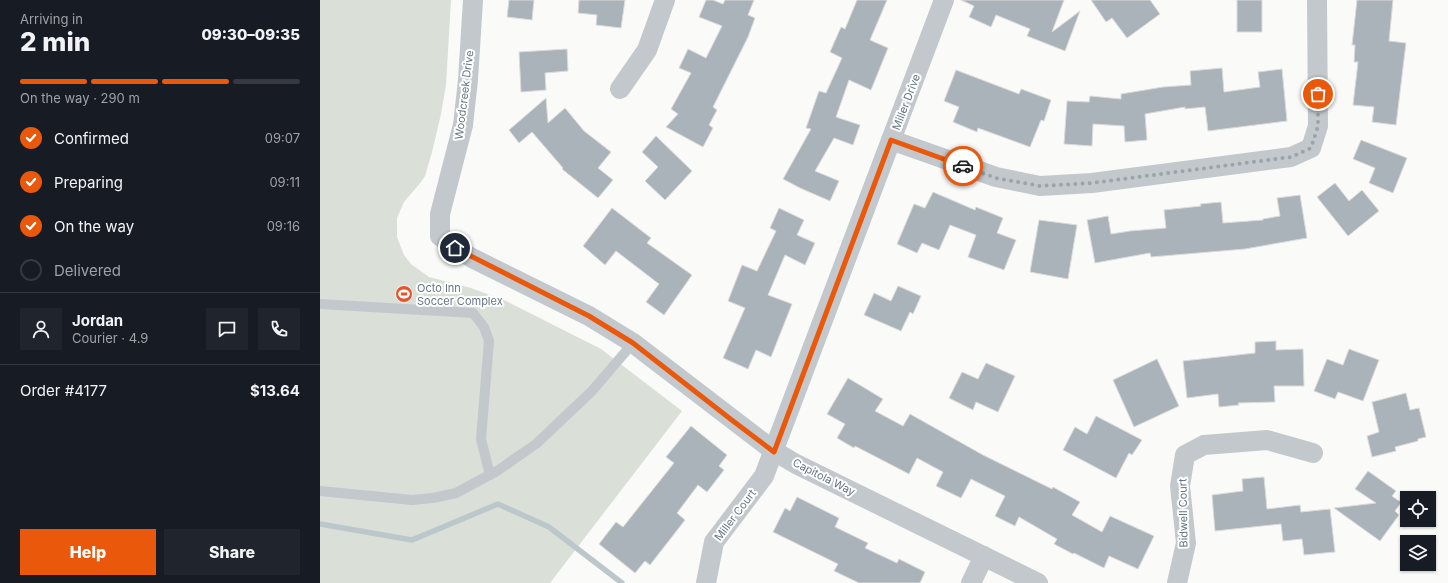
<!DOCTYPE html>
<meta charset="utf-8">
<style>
body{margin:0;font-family:Inter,sans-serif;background:#20242c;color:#f1f3f6;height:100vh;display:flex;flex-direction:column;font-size:15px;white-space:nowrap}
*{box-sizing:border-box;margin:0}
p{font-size:13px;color:#9ea1a6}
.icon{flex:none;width:22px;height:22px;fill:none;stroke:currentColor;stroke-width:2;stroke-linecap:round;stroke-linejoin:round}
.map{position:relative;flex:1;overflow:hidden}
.side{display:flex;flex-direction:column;background:#171b24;width:320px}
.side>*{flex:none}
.buttons{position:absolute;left:1080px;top:491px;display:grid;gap:8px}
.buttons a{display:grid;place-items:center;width:36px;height:36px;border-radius:0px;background:#171b24;box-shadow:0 1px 3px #0004;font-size:20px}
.pin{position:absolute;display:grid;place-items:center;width:34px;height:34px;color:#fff;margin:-17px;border:2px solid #fff;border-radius:50%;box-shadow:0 1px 4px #0007}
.courier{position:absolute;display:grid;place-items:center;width:40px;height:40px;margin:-20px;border:3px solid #ea580c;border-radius:50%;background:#fff;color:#222;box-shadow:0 1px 5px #0007}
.headline em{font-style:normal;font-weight:800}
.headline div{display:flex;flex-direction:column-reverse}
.headline{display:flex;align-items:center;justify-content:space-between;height:68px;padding:0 20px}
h1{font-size:26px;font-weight:800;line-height:30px}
.bar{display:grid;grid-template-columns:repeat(4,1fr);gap:6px 4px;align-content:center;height:48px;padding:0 20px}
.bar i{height:5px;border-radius:3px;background:#363941}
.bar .on{background:#ea580c}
.bar p{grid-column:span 4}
.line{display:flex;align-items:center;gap:10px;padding:0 20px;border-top:1px solid #363941}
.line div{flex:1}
.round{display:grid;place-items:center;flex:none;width:42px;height:42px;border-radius:0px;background:#20242c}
ol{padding:0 20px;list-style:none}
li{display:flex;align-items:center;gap:12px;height:44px}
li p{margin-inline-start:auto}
li .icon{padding:4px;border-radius:50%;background:#ea580c;color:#fff;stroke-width:4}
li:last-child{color:#9ea1a6}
li i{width:22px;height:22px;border:2px solid #363941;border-radius:50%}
.button{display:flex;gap:8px;margin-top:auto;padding:8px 20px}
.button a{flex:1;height:46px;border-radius:0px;background:#ea580c;color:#fff;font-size:16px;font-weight:800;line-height:46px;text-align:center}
.button a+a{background:#20242c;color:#f1f3f6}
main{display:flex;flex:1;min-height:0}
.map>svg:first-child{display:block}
.pitch{fill:#dadfd7}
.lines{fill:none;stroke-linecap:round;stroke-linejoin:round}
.stream{stroke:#bbc7cb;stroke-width:5.5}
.building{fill:#aab3b9;stroke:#dcdcda}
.service{stroke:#c3c8cc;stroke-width:10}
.minor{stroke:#c3c8cc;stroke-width:20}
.done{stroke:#99a4ac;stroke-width:4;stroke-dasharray:0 7.2}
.route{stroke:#ea580c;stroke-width:5}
.labels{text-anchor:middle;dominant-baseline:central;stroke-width:4;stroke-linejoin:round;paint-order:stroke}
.street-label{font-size:11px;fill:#657683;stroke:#fff}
.poi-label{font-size:11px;fill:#657683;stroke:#fff;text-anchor:start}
</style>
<main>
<section class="side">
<div class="headline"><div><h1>2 min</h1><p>Arriving in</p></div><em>09:30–09:35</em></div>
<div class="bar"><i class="on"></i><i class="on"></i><i class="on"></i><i></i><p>On the way · 290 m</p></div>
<ol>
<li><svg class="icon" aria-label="check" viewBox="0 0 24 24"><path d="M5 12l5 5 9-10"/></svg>Confirmed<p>09:07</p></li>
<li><svg class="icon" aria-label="check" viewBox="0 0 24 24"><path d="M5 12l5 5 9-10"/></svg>Preparing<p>09:11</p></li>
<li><svg class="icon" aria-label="check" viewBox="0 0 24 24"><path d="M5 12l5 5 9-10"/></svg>On the way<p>09:16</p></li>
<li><i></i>Delivered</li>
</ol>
<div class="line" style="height:72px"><a class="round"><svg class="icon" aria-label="person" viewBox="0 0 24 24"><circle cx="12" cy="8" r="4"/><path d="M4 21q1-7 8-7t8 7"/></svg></a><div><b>Jordan</b><p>Courier · 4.9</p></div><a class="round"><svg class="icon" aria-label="chat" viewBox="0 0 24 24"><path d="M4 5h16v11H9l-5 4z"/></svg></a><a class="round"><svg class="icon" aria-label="phone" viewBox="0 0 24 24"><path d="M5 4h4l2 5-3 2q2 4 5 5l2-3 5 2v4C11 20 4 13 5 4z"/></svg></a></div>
<div class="line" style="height:52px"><div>Order #4177</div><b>$13.64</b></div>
<div class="button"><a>Help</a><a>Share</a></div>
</section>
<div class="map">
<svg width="1128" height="583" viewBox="0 0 1128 583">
<rect width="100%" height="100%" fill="#fafaf8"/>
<polygon class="pitch" points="0,0 131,0 126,85 121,114 112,152 105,176 101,182 84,202 77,218 77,237 84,255 91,264 109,277 151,288 186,301 281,349 362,411 230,583 0,583"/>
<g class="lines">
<polyline class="stream" points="0,524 92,540 178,504 229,527 302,583"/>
</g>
<g class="building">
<polygon points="189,0 214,0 212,20 187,17"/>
<polygon points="259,0 305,0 301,28 276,25 277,15 258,13"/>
<polygon points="386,0 393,0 403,4 405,0 434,0 428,15 435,18 428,37 393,107 397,110 389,125 393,128 383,147 346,127 358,114 351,109 371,73 359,68 368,49 386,58 402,26 379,17"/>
<polygon points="537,0 567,0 550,40 568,48 551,90 529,80 516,117 540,125 533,145 514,138 495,171 519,181 510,201 480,188 463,179 491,129 486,128 499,91 506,93 522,58 510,52 521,27 525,29"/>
<polygon points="641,0 744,0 732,32 760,11 745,51 707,36 710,29 676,15 671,27 649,17 654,6"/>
<polygon points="771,0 830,0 840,14 807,38 792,18 786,22"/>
<rect x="917" y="0" width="25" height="32"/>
<polygon points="1037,0 1073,0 1069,41 1086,43 1076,125 1052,122 1054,107 1033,105 1038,62 1034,62 1035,45 1032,45"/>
<polygon points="247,49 248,71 225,73 226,90 201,92 199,52"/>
<polygon points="902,68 904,92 940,87 938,72 962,69 967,121 888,131 885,107 865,109 865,107 825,114 827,140 805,142 804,126 773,124 772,146 744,144 747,101 769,102 770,96 801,99 801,94 843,87 871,85 870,71"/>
<polygon points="636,70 699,94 701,89 731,100 724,121 721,120 710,147 658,128 657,132 633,122 639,107 624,101"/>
<polygon points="226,98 228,123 245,108 264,131 291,152 278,168 293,180 278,198 242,169 243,168 212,132 199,143 189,130"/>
<polygon points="336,136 372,171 345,200 325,181 338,167 322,152"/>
<polygon points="1041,140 1087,158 1073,193 1049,183 1055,168 1033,159"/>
<polygon points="1015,183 1029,201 1042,190 1059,211 1028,236 997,197"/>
<polygon points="613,192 655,210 656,207 683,218 677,233 696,240 684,270 648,257 656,235 630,225 619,250 602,243 597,253 577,244 594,204 605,208"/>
<polygon points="980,195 987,238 925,249 831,257 830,253 775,263 767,220 788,216 791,234 810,231 846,228 844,210 881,206 880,204 901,202 903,223 943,220 943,219 960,216 957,198"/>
<polygon points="292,208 331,238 327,243 372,275 344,315 326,302 339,284 296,251 285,265 263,246"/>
<polygon points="459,208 484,220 477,235 495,243 485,265 465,255 448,295 472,304 451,357 436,350 428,369 403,358 425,308 408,301 422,265 437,271 456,231 450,228"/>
<polygon points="719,220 757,225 748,279 710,272"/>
<polygon points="578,286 601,296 593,314 590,312 581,331 544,315 554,293 571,301"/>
<polygon points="956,341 956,350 983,349 984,386 954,386 955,402 918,403 919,405 899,407 898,394 867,398 863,361 935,353 935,342"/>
<polygon points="1029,349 1059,360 1043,401 1018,392 1015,399 994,391 1007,359 1023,365"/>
<polygon points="837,359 859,406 814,427 793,380"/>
<polygon points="666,363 695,376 678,412 656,402 653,410 629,398 642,372 658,379"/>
<polygon points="528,378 563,399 555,411 583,426 590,414 663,455 732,489 733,487 760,502 752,515 782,532 790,516 834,536 818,569 789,556 784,568 754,553 753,554 734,544 737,539 699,517 695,526 675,516 685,496 651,479 641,498 616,486 623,472 597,458 589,474 535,446 534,448 517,438 525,424 507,414"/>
<polygon points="1086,393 1090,410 1099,408 1106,437 1098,439 1098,441 1075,447 1076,451 1052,457 1047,436 1059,432 1052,402"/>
<polygon points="776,416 822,440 812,455 809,453 796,478 743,450 755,427 767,434"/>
<polygon points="371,426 407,455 399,466 404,470 387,492 378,485 357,513 365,520 330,565 325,561 315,573 279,544 296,522 303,527 354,463 346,457"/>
<polygon points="1048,471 1076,491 1072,496 1079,501 1083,500 1075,511 1079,515 1060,541 1014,508 1056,503 1035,489"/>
<polygon points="944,477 947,509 980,505 981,512 1010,509 1015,552 984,555 982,539 963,541 961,524 895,531 892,495 923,491 922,479"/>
<polygon points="477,497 519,518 515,527 548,543 545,548 577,563 579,559 605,572 600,583 539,583 514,571 518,564 453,532 465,508 470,511"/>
</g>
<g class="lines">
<g class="service">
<polyline points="0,304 153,313 164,327 169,341 161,439 170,475"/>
<polyline points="0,491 92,500 113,498 136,493 177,471 216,444 272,391 313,343"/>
</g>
<g class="minor">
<polyline points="153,0 148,80 143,125 120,214 120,236 135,248 152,258 269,316 313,343 454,451 476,464 718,583"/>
<polyline points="300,89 327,50 345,0"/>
<polyline points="571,140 676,177 720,186 772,183 971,157 991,148 998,126 997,0"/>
<polyline points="386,583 394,542 444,476 624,0"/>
<polyline points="651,583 664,556"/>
<polyline points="857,583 866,543 860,486 865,455 884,445 947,440 993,453"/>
</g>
</g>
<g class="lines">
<polyline class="done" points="643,166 676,178 720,186 772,183 971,157 991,148 998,126 998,94"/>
<polyline class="route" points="135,248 269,316 313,343 413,421 454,452 571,140 643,166"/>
</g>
<defs>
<g id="stadium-disc" transform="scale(0.9)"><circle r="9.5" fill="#e4572e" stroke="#fff"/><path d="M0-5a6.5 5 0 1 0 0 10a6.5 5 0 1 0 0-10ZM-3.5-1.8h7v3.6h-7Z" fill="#fff"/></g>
</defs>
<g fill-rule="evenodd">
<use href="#stadium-disc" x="84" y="294"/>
</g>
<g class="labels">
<g class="street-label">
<text transform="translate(144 95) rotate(-83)">Woodcreek Drive</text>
<text transform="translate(586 102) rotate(-69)">Miller Drive</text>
<text transform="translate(504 477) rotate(27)">Capitola Way</text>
<text transform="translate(863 513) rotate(-91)">Bidwell Court</text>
<text transform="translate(415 515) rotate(-53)">Miller Court</text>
</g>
<g class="poi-label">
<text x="97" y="288">Octo Inn<tspan x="97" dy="13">Soccer Complex</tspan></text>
</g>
</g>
</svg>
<div class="buttons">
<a><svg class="icon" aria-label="locate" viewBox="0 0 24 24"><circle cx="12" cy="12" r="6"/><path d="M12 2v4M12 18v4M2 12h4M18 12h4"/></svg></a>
<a><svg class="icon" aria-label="layers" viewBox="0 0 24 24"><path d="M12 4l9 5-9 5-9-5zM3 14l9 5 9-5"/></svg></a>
</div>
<div class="pin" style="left:998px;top:94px;background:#ea580c"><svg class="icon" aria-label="bag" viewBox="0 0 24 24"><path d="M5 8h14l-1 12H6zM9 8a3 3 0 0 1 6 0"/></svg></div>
<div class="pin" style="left:135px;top:248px;background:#1f2937"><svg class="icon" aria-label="home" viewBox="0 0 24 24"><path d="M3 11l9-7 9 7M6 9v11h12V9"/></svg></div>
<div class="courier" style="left:643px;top:166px"><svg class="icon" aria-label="car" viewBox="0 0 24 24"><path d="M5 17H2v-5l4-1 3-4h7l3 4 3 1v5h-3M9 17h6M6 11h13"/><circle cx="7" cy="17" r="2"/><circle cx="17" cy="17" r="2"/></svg></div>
</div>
</main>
